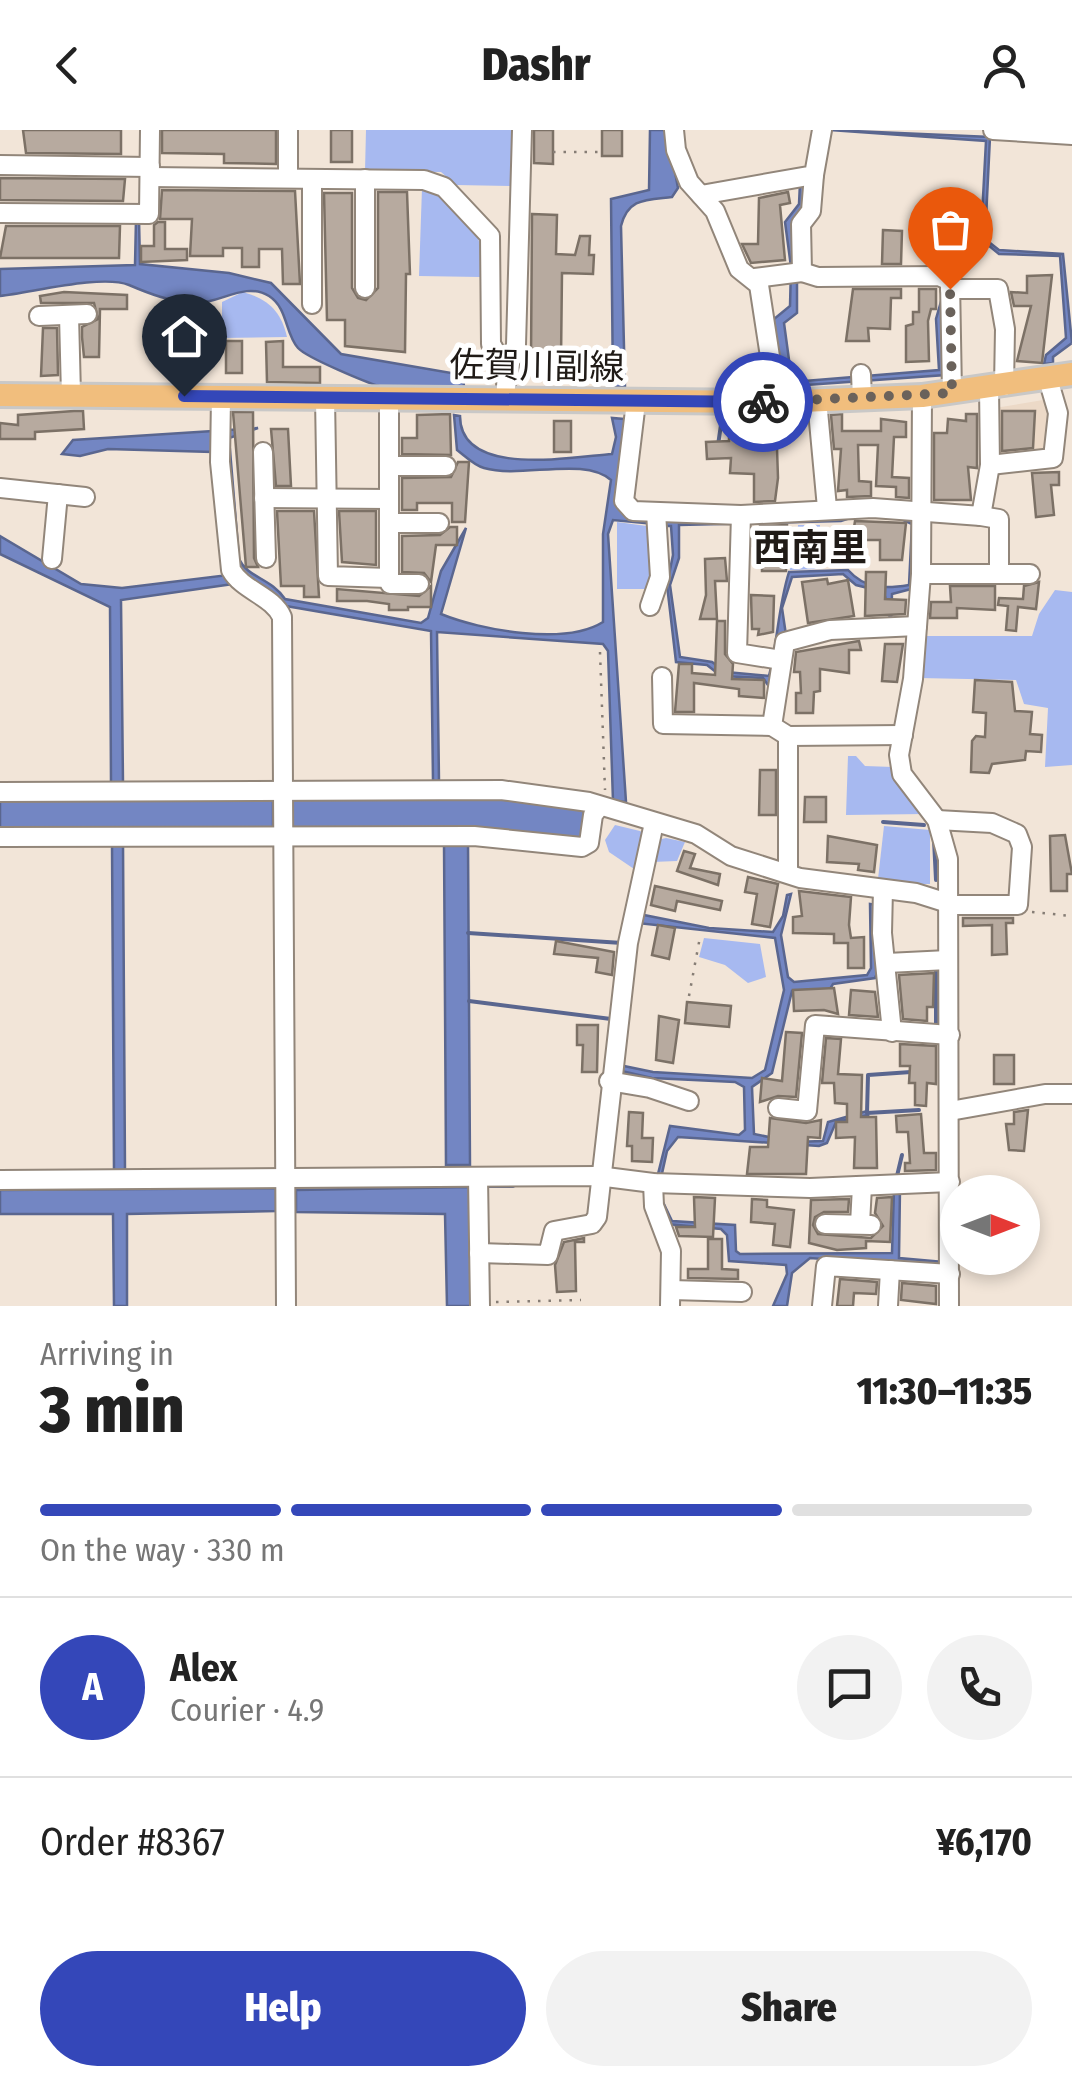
<!DOCTYPE html>
<meta charset="utf-8">
<style>
body{margin:0;font-family:"Fira Sans Condensed","Noto Sans JP",sans-serif;background:#f2f2f2;color:#222;height:100vh;display:flex;flex-direction:column;font-size:38px;white-space:nowrap}
*{box-sizing:border-box;margin:0}
p{font-size:32px;color:#767676}
.icon{flex:none;width:55px;height:55px;fill:none;stroke:currentColor;stroke-width:2;stroke-linecap:round;stroke-linejoin:round}
.map{position:relative;height:1176px;overflow:hidden}
.drawer{display:flex;flex-direction:column;background:#fff;flex:1}
.drawer>*{flex:none}
.needle{width:65px;rotate:90deg}
.tools{position:absolute;left:940px;top:1045px;display:grid;gap:20px}
.tools a{display:grid;place-items:center;width:100px;height:100px;border-radius:50%;background:#fff;box-shadow:0 5px 15px #0003;font-size:50px}
.pin{position:absolute;display:grid;place-items:center;width:85px;height:85px;color:#fff;margin:-102px -42px;border-radius:50% 50% 50% 0;rotate:-45deg;box-shadow:0 0 10px #0007}
.pin .icon{rotate:45deg}
.courier{position:absolute;display:grid;place-items:center;width:100px;height:100px;margin:-50px;border:8px solid #3447b9;border-radius:50%;background:#fff;color:#222;box-shadow:0 2px 12px #0007}
.head em{font-style:normal;font-weight:800}
.head div{display:flex;flex-direction:column-reverse}
.head{display:flex;align-items:center;justify-content:space-between;height:170px;padding:0 40px}
h1{font-size:65px;font-weight:800;line-height:75px}
.bar{display:grid;grid-template-columns:repeat(4,1fr);gap:15px 10px;align-content:center;height:120px;padding:0 40px}
.bar i{height:12px;border-radius:8px;background:#e0e0e0}
.bar .current{background:#3447b9}
.bar p{grid-column:span 4}
.line{display:flex;align-items:center;gap:25px;padding:0 40px;border-top:2px solid #e0e0e0}
.line div{flex:1}
.round{display:grid;place-items:center;flex:none;width:105px;height:105px;border-radius:52px;background:#f2f2f2}
.action{display:flex;gap:20px;margin-top:auto;padding:20px 40px}
.action a{flex:1;height:115px;border-radius:60px;background:#3447b9;color:#fff;font-size:40px;font-weight:800;line-height:115px;text-align:center}
.action a+a{background:#f2f2f2;color:#222}
header{display:flex;justify-content:space-between;align-items:center;height:130px;padding:0 40px;background:#fff;font-size:45px;font-weight:800}
.map>svg:first-child{display:block}
.built{fill:#ecd9c7}
.green{fill:#a7b9f0}
.water{fill:#7386c3;stroke:#5a668f;stroke-width:2.5;fill-rule:evenodd}
.lines{fill:none;stroke-linecap:round;stroke-linejoin:round}
.stream{stroke:#5a668f;stroke-width:4}
.building{fill:#b7aa9f;stroke:#7c7166;stroke-width:2.5}
.minor-casing{stroke:#92867a;stroke-width:22}
.major-casing{stroke:#c9c8c7;stroke-width:28}
.path{stroke:#867d75;stroke-width:2.5;stroke-dasharray:2.5 8;stroke-linecap:butt}
.minor{stroke:#fff;stroke-width:18}
.major{stroke:#f1be7d;stroke-width:22}
.done{stroke:#6a625b;stroke-width:10;stroke-dasharray:0 18}
.route{stroke:#3447b9;stroke-width:12}
.labels{text-anchor:middle;dominant-baseline:central;stroke-width:10;stroke-linejoin:round;paint-order:stroke}
.street-label{font-size:35px;fill:#201b17;stroke:#fff}
.neighbourhood-label{font-size:38px;font-weight:bold;fill:#201b17;stroke:#fff}
</style>
<header><svg class="icon" aria-label="back" viewBox="0 0 24 24"><path d="M15 5l-7 7 7 7"/></svg>Dashr<svg class="icon" aria-label="person" viewBox="0 0 24 24"><circle cx="12" cy="8" r="4"/><path d="M4 21q1-7 8-7t8 7"/></svg></header>
<div class="map">
<svg width="1072" height="1176" viewBox="0 0 1072 1176">
<rect width="100%" height="100%" fill="#f2e5d8"/>
<polygon class="built" points="1049,269 1052,327 991,334 989,279"/>
<g class="green">
<polygon points="366,0 515,0 515,56 456,55 441,42 365,41"/>
<path d="M422,58C464,69 488,104 480,147L419,146Z"/>
<path d="M243,162C268,169 281,181 287,207L222,208V172Z"/>
<polygon points="617,392 654,397 656,449 647,459 617,459"/>
<polygon points="798,395 820,395 819,439 790,440 788,420 797,418"/>
<polygon points="1055,460 1072,462 1072,635 1045,637 1048,578 1024,574 1016,550 919,548 920,506 1032,506 1039,484"/>
<polygon points="848,626 856,626 865,636 893,637 899,655 925,684 846,685"/>
<polygon points="615,695 640,701 653,711 666,708 685,712 677,731 652,732 637,741 609,722 605,710"/>
<polygon points="884,696 930,700 930,754 884,754 878,749"/>
<polygon points="704,808 760,814 766,847 748,853 725,835 699,827"/>
</g>
<g class="water">
<path d="M650,0H667L678,58L672,67C646,70 628,68 621,96L625,257H613L611,69L649,60Z"/>
<polygon points="830,0 990,7 985,109 999,120 1063,124 1072,213 1053,227 1053,233 1044,234 1046,225 1066,208 1060,126 999,124 982,110 951,112 948,145 944,144 948,106 981,105 986,11"/>
<polygon points="808,52 797,129 797,183 784,193 792,252 939,240 936,189 942,168 945,245 779,257 768,194 790,176 791,137 785,92 799,74 800,53"/>
<path d="M136,89H139L140,134L229,143L271,153L341,224L463,245L464,257C437,257 406,260 379,256C368,253 307,228 298,218C285,204 288,178 269,166C245,151 220,174 195,173C171,172 150,164 129,155C101,144 31,163 0,166V139L135,135Z"/>
<path d="M454,285L460,286C460,348 571,327 612,324L616,307L612,288L624,289L629,296L620,359L655,387L654,394L613,390L608,404L626,672L613,671L608,521L603,514L437,502L439,651H433L431,501L286,476L243,450L213,322L108,319L80,326L62,324L73,310L258,298L229,308L239,429C248,448 271,448 285,469L421,493L428,488L441,441L466,398L441,484C480,500 565,516 603,492V404L611,350C584,326 521,349 484,338C475,336 465,326 457,320Z"/>
<path d="M855,383L915,387V458L892,464L891,493L884,462L856,455L843,444L792,447L782,478L786,505L770,558L763,548L721,546L707,535L676,532L667,455L673,425L671,396H661L660,388ZM856,386L897,387L912,394L909,455C885,459 865,459 848,440L789,442C778,477 778,510 769,546L726,542L712,532L680,527L670,455L679,428V395L841,391Z"/>
<polygon points="0,406 81,454 122,458 228,445 233,454 121,470 123,653 111,653 110,477 0,424"/>
<polygon points="259,668 273,668 273,700 0,699 0,671"/>
<polygon points="291,668 498,669 584,680 582,710 476,697 291,700"/>
<polygon points="444,712 468,712 470,1035 446,1035"/>
<polygon points="112,714 123,714 125,1040 114,1040"/>
<polygon points="791,764 781,805 788,847 794,852 867,845 871,838 870,774 877,775 878,841 875,848 833,854 830,859 792,861 772,943 752,957 754,1004 793,1012 823,1011 828,992 867,981 868,985 836,992 827,1013 819,1016 678,1007 667,1021 661,1048 657,1048 670,996 739,1005 745,1000 744,957 735,952 652,948 617,940 619,935 653,942 752,948 765,940 784,860 775,808 637,793 639,784 709,798 773,802 783,786 787,765"/>
<polygon points="471,1057 472,1176 447,1176 445,1084 296,1082 296,1060"/>
<polygon points="276,1058 276,1081 127,1084 127,1176 114,1176 113,1084 0,1084 0,1060"/>
<polygon points="894,1059 900,1059 899,1128 943,1132 943,1138 810,1128 792,1143 787,1176 773,1176 787,1144 786,1135 729,1131 727,1105 721,1099 667,1094 659,1077 662,1070 672,1091 735,1095 736,1121 740,1124 892,1123"/>
</g>
<g class="lines">
<g class="stream">
<polyline points="757,288 776,287"/>
<polyline points="718,315 722,288 749,288"/>
<polyline points="883,692 924,695"/>
<polyline points="934,710 936,750"/>
<polyline points="468,803 622,813"/>
<polyline points="469,871 611,889"/>
<polyline points="936,898 936,839"/>
<polyline points="911,942 868,945 867,983 919,980"/>
<polyline points="897,1046 902,1025"/>
<polyline points="484,1056 513,1056"/>
</g>
</g>
<g class="building">
<polygon points="23,0 121,0 121,24 26,23"/>
<polygon points="162,0 276,0 276,34 224,33 224,24 162,23"/>
<rect x="331" y="0" width="21" height="32"/>
<polygon points="534,0 553,0 553,34 534,33"/>
<rect x="602" y="0" width="20" height="26"/>
<polygon points="0,48 125,49 123,71 0,70"/>
<polygon points="162,60 295,61 300,154 283,154 282,119 259,119 259,137 242,137 242,118 223,118 223,126 190,126 192,89 160,89"/>
<polygon points="378,62 407,62 410,144 406,144 405,222 345,216 345,190 327,190 324,63 352,63 352,158 358,168 366,170 378,158"/>
<polygon points="788,62 790,73 780,75 785,130 751,133 742,114 758,114 759,68"/>
<polygon points="934,74 950,74 950,95 944,95 943,134 928,134"/>
<polygon points="532,84 557,85 556,124 575,125 580,106 590,106 589,125 594,125 593,144 562,143 561,229 531,229"/>
<polygon points="158,92 165,92 165,119 187,119 187,130 141,132 141,116 154,116 154,95"/>
<polygon points="6,96 120,96 119,128 0,128"/>
<polygon points="883,100 902,101 901,134 882,134"/>
<polygon points="1052,145 1042,233 1017,231 1031,176 1014,176 1011,162 1027,163 1027,146"/>
<polygon points="853,159 901,159 901,168 891,168 890,199 868,198 869,211 846,211"/>
<polygon points="919,159 936,159 936,179 931,179 928,191 929,231 906,232 906,196 913,194 913,182 919,182"/>
<polygon points="64,162 127,165 127,179 100,179 99,227 84,227 82,207 82,197 98,189 94,173 41,173 40,166"/>
<polygon points="43,198 57,198 58,245 41,246"/>
<rect x="226" y="211" width="16" height="32"/>
<polygon points="283,211 283,237 320,237 320,253 267,252 266,212"/>
<polygon points="74,281 83,281 84,299 35,302 35,309 0,309 0,293 18,295 18,285"/>
<polygon points="1002,281 1035,281 1033,318 1002,321"/>
<polygon points="233,282 253,282 254,428 258,437 246,437"/>
<polygon points="450,284 451,325 402,324 402,308 417,308 417,285"/>
<polygon points="842,284 842,301 881,301 881,289 906,292 906,307 894,307 892,347 909,348 909,368 896,367 896,357 876,356 878,315 858,315 859,351 871,352 871,366 847,367 847,360 838,361 841,319 834,319 831,285"/>
<polygon points="966,284 977,284 977,338 968,337 971,370 934,370 934,303 947,303 948,289 966,291"/>
<polygon points="762,289 776,289 778,348 775,371 754,372 754,344 730,343 731,328 707,329 706,312 729,311 729,297 762,297"/>
<rect x="554" y="291" width="17" height="31"/>
<polygon points="271,299 288,299 291,356 276,356"/>
<polygon points="458,332 469,332 465,392 452,392 452,373 417,373 417,380 402,380 402,348 451,347"/>
<polygon points="1059,342 1059,355 1051,355 1054,385 1036,387 1032,343"/>
<polygon points="277,381 314,381 319,467 304,467 304,456 281,456"/>
<polygon points="339,381 376,381 376,435 342,432"/>
<polygon points="855,391 906,393 902,430 880,430 880,410 852,410"/>
<polygon points="787,395 786,441 762,441 762,416 753,416 753,407 760,407 760,396"/>
<polygon points="450,397 457,397 457,415 436,415 431,452 424,443 402,442 402,406 440,405"/>
<polygon points="725,428 727,451 715,451 717,489 700,489 706,465 705,429"/>
<polygon points="866,442 886,442 885,469 906,470 905,484 865,486"/>
<polygon points="827,449 828,454 848,450 854,486 808,493 802,452"/>
<polygon points="1039,452 1036,479 1018,477 1016,501 1006,500 1008,476 998,475 999,468 1023,469 1024,456"/>
<polygon points="431,456 431,477 408,477 408,480 389,480 389,474 367,471 337,471 337,459 419,466"/>
<polygon points="950,456 995,456 995,480 957,478 957,488 930,488 931,472 951,472"/>
<polygon points="751,465 774,466 773,502 758,505 759,499 752,499"/>
<polygon points="717,491 725,491 725,524 733,534 732,549 764,550 764,568 739,566 739,559 694,553 694,582 675,582 679,534 692,534 692,543 715,545"/>
<polygon points="859,511 861,520 849,520 849,543 820,539 820,561 814,562 813,583 796,583 796,563 801,563 800,542 794,542 796,522"/>
<polygon points="885,514 903,514 897,552 882,551"/>
<polygon points="975,550 1012,552 1015,581 1032,582 1030,604 1042,605 1041,622 1026,621 1025,630 992,634 989,643 971,642 972,611 976,606 985,607 986,583 973,582"/>
<polygon points="760,640 776,640 776,685 759,685"/>
<polygon points="805,667 826,667 826,692 804,692"/>
<polygon points="1065,705 1072,744 1067,744 1067,761 1051,761 1050,706"/>
<polygon points="828,706 877,715 874,742 858,740 859,734 827,732"/>
<polygon points="684,721 695,724 690,738 720,744 718,755 677,741"/>
<polygon points="748,747 778,754 770,797 752,794 757,764 745,762"/>
<polygon points="655,756 722,771 720,780 677,771 675,781 651,775"/>
<polygon points="799,761 851,767 849,795 851,808 864,807 864,838 848,838 848,813 834,813 834,804 793,803 793,787 802,786"/>
<polygon points="963,788 1013,788 1013,793 1006,793 1007,824 992,825 992,795 963,796"/>
<polygon points="658,795 675,798 669,829 652,825"/>
<polygon points="556,811 614,822 612,845 596,842 598,828 554,824"/>
<polygon points="934,843 933,877 927,877 927,891 903,889 899,845"/>
<polygon points="834,858 838,884 824,880 794,881 793,860"/>
<polygon points="851,860 875,862 878,887 849,885"/>
<polygon points="687,872 731,876 729,897 685,893"/>
<polygon points="659,886 679,890 673,933 656,930"/>
<polygon points="577,895 598,895 597,942 582,942 583,915 577,915"/>
<polygon points="786,902 802,903 796,967 778,966 760,972 762,948 782,951"/>
<polygon points="826,908 841,909 838,944 862,945 861,987 876,987 877,1038 854,1038 855,1007 836,1008 836,992 847,992 847,974 835,973 834,953 822,953"/>
<polygon points="900,914 936,916 936,954 927,953 926,976 915,975 915,953 909,953 910,936 900,936"/>
<rect x="994" y="925" width="20" height="29"/>
<polygon points="1028,980 1024,1021 1009,1020 1006,994 1014,994 1014,982"/>
<polygon points="629,982 643,983 642,1008 653,1008 652,1032 632,1031 632,1016 627,1016"/>
<polygon points="921,984 924,1023 936,1023 936,1040 905,1041 905,1033 910,1033 908,1002 897,1002 896,986"/>
<polygon points="770,988 806,993 821,990 820,1008 808,1007 806,1044 747,1044 750,1017 768,1017"/>
<polygon points="694,1067 715,1068 713,1107 679,1106 676,1097 695,1097"/>
<polygon points="892,1067 890,1112 866,1111 866,1118 837,1120 809,1113 811,1070 849,1069 848,1082 824,1082 815,1087 813,1095 818,1104 871,1108 883,1096 875,1083 877,1068"/>
<polygon points="752,1069 767,1070 767,1077 794,1080 790,1117 773,1115 775,1094 751,1092"/>
<polygon points="584,1108 584,1112 575,1112 576,1161 557,1162 555,1135 564,1112"/>
<polygon points="708,1109 722,1109 722,1139 738,1140 738,1149 688,1148 688,1139 708,1139"/>
<polygon points="840,1149 877,1152 876,1164 854,1163 853,1176 837,1176"/>
<polygon points="902,1153 936,1156 936,1174 901,1170"/>
</g>
<g class="lines">
<g class="minor-casing">
<g id="minor">
<polyline points="288,0 288,48"/>
<polyline points="674,0 676,20 689,52 715,81 739,139 759,155 777,272"/>
<polyline points="993,0 1072,5"/>
<polyline points="0,35 150,37"/>
<polyline points="814,45 811,81 801,94 802,142 818,147 939,146 950,151 952,263"/>
<polyline points="150,47 424,50 444,57 490,106 491,214 507,242"/>
<polyline points="365,49 365,158"/>
<polyline points="701,65 814,45 822,0"/>
<polyline points="0,83 149,84 150,0"/>
<polyline points="755,148 802,142"/>
<polyline points="950,159 998,159 1005,199 1004,256"/>
<polyline points="312,174 312,49"/>
<polyline points="69,185 71,265"/>
<polyline points="39,186 87,184"/>
<polyline points="861,244 862,268"/>
<polyline points="922,266 921,444 913,549 899,625 902,644 937,690 948,729 949,1176"/>
<path d="M221,267L220,332L231,440C243,461 273,466 282,487L286,1176"/>
<polyline points="325,268 328,446 389,448 389,269"/>
<polyline points="817,270 827,378"/>
<polyline points="505,271 507,242 516,215 522,0"/>
<polyline points="636,272 624,371 633,381 741,385 873,378 981,386 990,335 989,258"/>
<polyline points="263,322 266,428"/>
<polyline points="990,335 1053,328 1058,283 1048,249"/>
<polyline points="389,336 446,336"/>
<polyline points="0,358 85,367"/>
<polyline points="264,368 389,369"/>
<polyline points="741,385 737,523 781,530"/>
<polyline points="981,386 999,389 999,444"/>
<polyline points="389,393 439,393"/>
<polyline points="52,429 58,364"/>
<polyline points="921,444 1030,444"/>
<polyline points="389,448 390,454 419,454"/>
<polyline points="650,476 660,447 656,382"/>
<polyline points="662,547 663,594 772,596"/>
<polyline points="788,606 903,605"/>
<polyline points="0,662 501,660 589,672 696,704 731,726 800,748 916,763 954,775 1018,775 1022,717 1017,704 992,693 937,690"/>
<polyline points="0,707 474,706 582,717 589,713 593,685 599,677"/>
<polyline points="788,743 788,606 772,596 785,512 830,500 917,496"/>
<polyline points="883,759 882,803 892,902"/>
<polyline points="887,833 948,830"/>
<polyline points="609,951 650,958 689,971"/>
<polyline points="778,978 807,981 815,895 950,905"/>
<polyline points="950,981 1045,964 1072,964"/>
<polyline points="478,1047 480,1176"/>
<polyline points="0,1050 598,1046 653,1053 810,1058 950,1052"/>
<polyline points="653,1053 654,1076 671,1121 670,1176"/>
<polyline points="825,1094 871,1095"/>
<polyline points="860,1094 862,1056"/>
<polyline points="479,1123 548,1125 554,1101 592,1094 597,1087 628,813 654,693"/>
<polyline points="671,1160 742,1162"/>
<polyline points="822,1176 826,1136 950,1144"/>
<polyline points="888,1176 890,1140"/>
</g>
</g>
<g class="major-casing">
<polyline id="major" points="0,265 777,272 922,266 1072,244"/>
</g>
<g class="path">
<polyline points="553,22 602,22"/>
<polyline points="600,522 605,660"/>
<polyline points="1032,782 1072,786"/>
<polyline points="689,866 700,807"/>
<polyline points="496,1172 581,1170"/>
</g>
<use href="#minor" class="minor"/>
<use href="#major" class="major"/>
</g>
<g class="lines">
<polyline class="done" points="763,272 952,263 950,159"/>
<polyline class="route" points="184,266 763,272"/>
</g>
<g class="labels">
<g class="street-label">
<text transform="translate(537 236) rotate(1)">佐賀川副線</text>
</g>
<g class="neighbourhood-label">
<text x="810" y="418">西南里</text>
</g>
</g>
</svg>
<div class="tools">
<a><svg class="needle" viewBox="-14 -14 28 28"><path d="M0-13l5 13h-10z" fill="#e53935"/><path d="M0 13l5-13h-10z" fill="#767676"/></svg></a>
</div>
<div class="pin" style="left:950px;top:159px;background:#ea580c"><svg class="icon" aria-label="bag" viewBox="0 0 24 24"><path d="M5 8h14l-1 12H6zM9 8a3 3 0 0 1 6 0"/></svg></div>
<div class="pin" style="left:184px;top:266px;background:#1f2937"><svg class="icon" aria-label="home" viewBox="0 0 24 24"><path d="M3 11l9-7 9 7M6 9v11h12V9"/></svg></div>
<div class="courier" style="left:763px;top:272px"><svg class="icon" aria-label="bike" viewBox="0 0 24 24"><circle cx="6" cy="16" r="4"/><circle cx="18" cy="16" r="4"/><path d="M6 16l4-8h5l3 8M10 8l3 8H6M13 5h3"/></svg></div>
</div>
<section class="drawer">
<div class="head"><div><h1>3 min</h1><p>Arriving in</p></div><em>11:30–11:35</em></div>
<div class="bar"><i class="current"></i><i class="current"></i><i class="current"></i><i></i><p>On the way · 330 m</p></div>
<div class="line" style="height:180px"><b class="round" style="background:#3447b9;color:#fff">A</b><div><b>Alex</b><p>Courier · 4.9</p></div><a class="round"><svg class="icon" aria-label="chat" viewBox="0 0 24 24"><path d="M4 5h16v11H9l-5 4z"/></svg></a><a class="round"><svg class="icon" aria-label="phone" viewBox="0 0 24 24"><path d="M5 4h4l2 5-3 2q2 4 5 5l2-3 5 2v4C11 20 4 13 5 4z"/></svg></a></div>
<div class="line" style="height:130px"><div>Order #8367</div><b>¥6,170</b></div>
<div class="action"><a>Help</a><a>Share</a></div>
</section>
